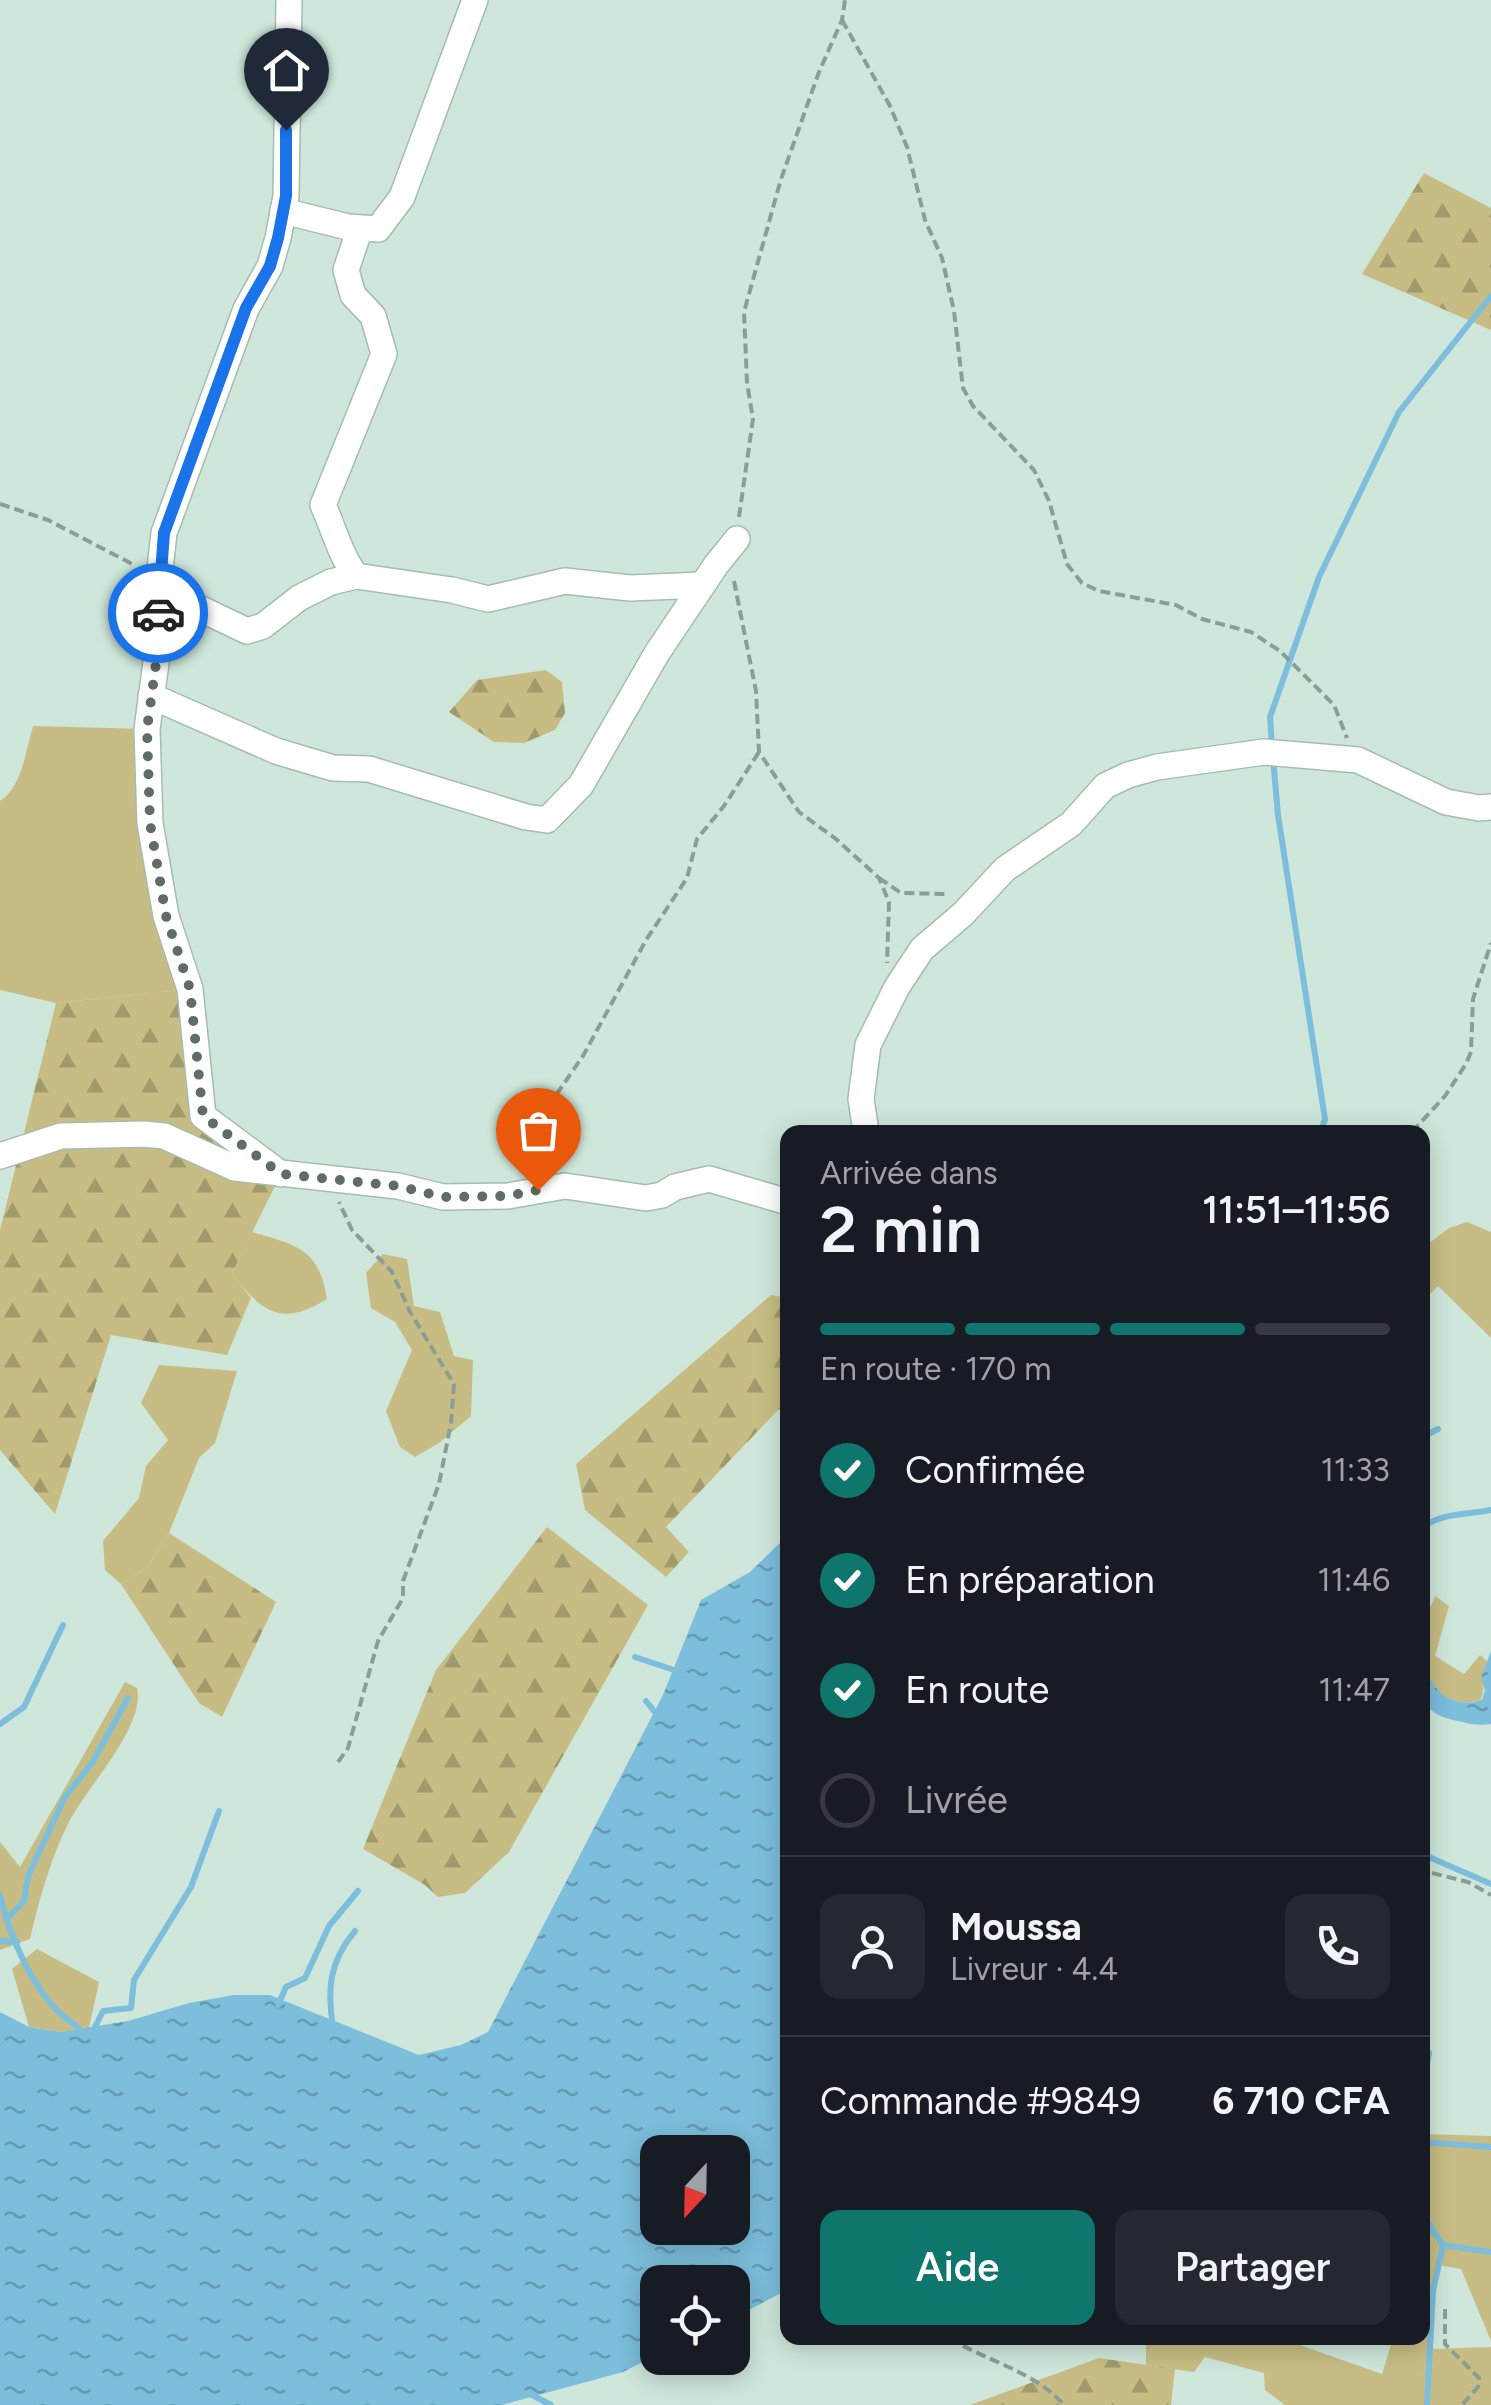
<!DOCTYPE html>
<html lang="fr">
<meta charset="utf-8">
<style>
body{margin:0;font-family:Figtree,sans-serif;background:#242831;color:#f1f3f6;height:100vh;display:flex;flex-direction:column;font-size:38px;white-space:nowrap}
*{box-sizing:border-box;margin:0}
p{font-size:32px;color:#9ea1a6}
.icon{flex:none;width:55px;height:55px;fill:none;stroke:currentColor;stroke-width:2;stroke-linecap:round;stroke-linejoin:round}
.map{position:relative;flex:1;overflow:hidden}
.drawer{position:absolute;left:780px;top:1125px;width:650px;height:1220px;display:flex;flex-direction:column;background:#171b24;border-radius:20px;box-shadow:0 5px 25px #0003}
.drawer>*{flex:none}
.needle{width:65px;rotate:202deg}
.controls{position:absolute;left:640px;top:2135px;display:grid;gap:20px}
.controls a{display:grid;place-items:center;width:110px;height:110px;border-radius:20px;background:#171b24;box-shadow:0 5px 25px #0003;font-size:50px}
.pin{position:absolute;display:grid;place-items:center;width:85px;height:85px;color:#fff;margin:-102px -42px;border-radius:50% 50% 50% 0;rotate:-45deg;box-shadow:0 0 10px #0007}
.pin .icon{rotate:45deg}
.courier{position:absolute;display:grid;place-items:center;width:100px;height:100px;margin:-50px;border:8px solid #1a73e8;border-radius:50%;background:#fff;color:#222;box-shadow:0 2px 12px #0007}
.head em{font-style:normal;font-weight:600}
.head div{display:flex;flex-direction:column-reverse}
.head{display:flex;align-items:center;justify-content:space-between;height:170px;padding:0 40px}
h1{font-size:65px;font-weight:600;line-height:75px}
.bar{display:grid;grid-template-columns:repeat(4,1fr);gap:15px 10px;align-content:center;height:120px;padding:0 40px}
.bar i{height:12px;border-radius:8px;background:#363941}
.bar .current{background:#0f766e}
.bar p{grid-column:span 4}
.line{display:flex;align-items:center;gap:25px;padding:0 40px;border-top:2px solid #363941}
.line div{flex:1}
.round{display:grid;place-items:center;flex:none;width:105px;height:105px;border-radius:20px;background:#242831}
ol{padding:0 40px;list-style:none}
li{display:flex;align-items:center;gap:30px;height:110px}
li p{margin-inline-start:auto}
li .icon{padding:10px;border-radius:50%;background:#0f766e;color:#fff;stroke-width:4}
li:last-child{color:#9ea1a6}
li i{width:55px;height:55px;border:5px solid #363941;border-radius:50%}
.cta{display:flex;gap:20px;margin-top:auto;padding:20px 40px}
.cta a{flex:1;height:115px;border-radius:20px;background:#0f766e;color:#fff;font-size:40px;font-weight:600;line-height:115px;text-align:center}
.cta a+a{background:#242831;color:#f1f3f6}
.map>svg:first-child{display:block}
.green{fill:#c7bd84}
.forest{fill:url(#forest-firs)}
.water{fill:url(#water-ripples);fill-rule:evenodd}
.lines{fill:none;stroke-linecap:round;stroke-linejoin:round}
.stream{stroke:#7cbedc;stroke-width:6}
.minor-casing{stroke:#a5bcb0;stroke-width:28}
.path{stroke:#8b9e94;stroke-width:4;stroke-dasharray:10 5;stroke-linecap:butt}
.minor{stroke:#fff;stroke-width:25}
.done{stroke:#5f6d66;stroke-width:10;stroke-dasharray:0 18}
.route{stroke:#1a73e8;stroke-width:12}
</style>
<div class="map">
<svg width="1491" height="2405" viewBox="0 0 1491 2405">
<defs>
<pattern id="forest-firs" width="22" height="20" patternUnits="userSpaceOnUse" patternTransform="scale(2.5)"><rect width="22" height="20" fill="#c7bd84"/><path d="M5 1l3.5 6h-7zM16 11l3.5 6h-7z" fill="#a19a6c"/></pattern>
<pattern id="water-ripples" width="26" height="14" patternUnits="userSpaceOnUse" patternTransform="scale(2.5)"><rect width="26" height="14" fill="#7cbedc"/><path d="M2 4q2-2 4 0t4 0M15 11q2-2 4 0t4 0" fill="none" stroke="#659bb2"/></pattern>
</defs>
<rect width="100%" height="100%" fill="#cfe7db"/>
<g class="green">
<path d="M33,726L147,729L190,989L56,1003L0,990V801C22,788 26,749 33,726Z"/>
<polygon points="1467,1222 1491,1232 1491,1338 1438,1286 1423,1301 1423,1248 1449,1228"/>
<path d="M252,1232C296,1245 319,1248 327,1299C282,1327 262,1313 232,1273Z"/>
<polygon points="383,1254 407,1259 414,1306 440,1312 454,1356 473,1360 471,1416 439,1443 415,1457 400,1447 386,1411 412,1350 395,1322 371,1308 366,1273"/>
<polygon points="159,1365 237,1371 215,1443 199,1458 169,1533 147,1568 121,1584 105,1570 103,1541 139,1498 146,1466 168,1440 141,1403"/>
<path d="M1435,1596L1449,1606L1435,1656L1464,1674L1480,1655L1487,1661C1481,1679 1486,1685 1481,1700C1436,1714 1416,1664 1422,1627C1424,1617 1432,1606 1435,1596Z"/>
<path d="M125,1682L137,1688C146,1726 86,1788 69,1822C51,1857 39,1900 30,1939L0,1950V1842L20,1867Z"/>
<polygon points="37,1949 99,1982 89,2028 61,2032 29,2027 12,1969"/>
<polygon points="1423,2134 1491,2136 1491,2341 1461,2269 1439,2265 1433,2291 1432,2349 1491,2347 1491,2405 1285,2405 1265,2390 1264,2373 1205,2357 1194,2372 1146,2365 1146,2338 1295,2338 1294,2343 1382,2374 1393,2338 1422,2338 1423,2228 1432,2228 1423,2214"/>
</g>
<g class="forest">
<polygon points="1424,173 1491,208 1491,330 1362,274"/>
<polygon points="546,670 562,682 565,713 555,730 524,743 494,742 449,712 477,680"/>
<polygon points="190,989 203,1116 281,1174 232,1273 251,1298 227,1355 111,1335 55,1514 0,1450 0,1230 56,1003"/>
<polygon points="771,1295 787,1298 787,1407 778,1410 666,1527 689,1552 666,1577 585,1510 576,1464"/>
<polygon points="547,1527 648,1605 509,1852 465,1893 438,1897 425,1885 363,1849 436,1670"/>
<polygon points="169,1533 276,1602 222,1717 199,1703 121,1584 147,1568"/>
<polygon points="1099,2358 1175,2369 1171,2405 970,2405"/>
</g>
<g class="water">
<path d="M787,1536V2290L733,2318L732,2282H658L657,2355L623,2372L502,2405H0V2012L29,2027L61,2032L128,2021L189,2003L234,1995H270L419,2055L461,2045L488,2032L663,1695L701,1600L750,1572ZM732,2152V2228H658V2152Z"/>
<path d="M1491,1651V1724C1479,1726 1470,1724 1458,1721C1414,1713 1422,1689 1423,1652C1425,1684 1448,1711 1482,1700L1485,1690L1481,1677Z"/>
</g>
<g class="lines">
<g class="stream">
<polyline points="1272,746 1270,717 1319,577 1399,412 1491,296"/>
<polyline points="1273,758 1278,815 1325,1119 1321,1132"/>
<polyline points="1422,1437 1438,1429"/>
<path d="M1422,1528C1441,1512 1469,1515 1491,1510"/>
<polyline points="635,1657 677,1671"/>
<polyline points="646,1701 658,1716"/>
<polyline points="0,1724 24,1707 63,1625"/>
<polyline points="1422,1854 1491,1884"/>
<path d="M0,1895C9,1934 31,1987 62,2015C71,2023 78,2025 85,2036"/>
<polyline points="6,1920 24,1901 28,1876 65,1797 92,1763 128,1698"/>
<polyline points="0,1941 17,1942"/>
<polyline points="278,2005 286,1987 305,1978 329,1926 358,1891"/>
<path d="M333,2027C327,1989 329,1962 355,1931"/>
<polyline points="93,2031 103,2011 131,2008 134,1980 191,1887 219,1811"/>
<polyline points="1422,2091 1429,2053"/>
<polyline points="1422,2142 1491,2147"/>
<polyline points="1422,2214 1443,2245 1433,2291 1427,2405"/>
<polyline points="1443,2245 1491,2252"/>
<polyline points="530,2394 551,2405"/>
</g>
<g class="minor-casing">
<g id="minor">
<polyline points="283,211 348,227 378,229 402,197 475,0"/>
<path d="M356,576C340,555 334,529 323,505L384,354L373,316L353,295L346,270L360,228"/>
<polyline points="159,578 176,597 247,631 263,626 299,598 331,582 356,576 452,590 488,599 565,581 630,588 702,585"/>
<polyline points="151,696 276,751 333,768 369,769 526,817 547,820 581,785 657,653 716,565 737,539"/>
<polyline points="866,1132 861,1099 868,1045 897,987 922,949 963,914 1005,869 1071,824 1105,786 1128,775 1157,767 1264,752 1358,760 1446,802 1479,808 1491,807"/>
<polyline points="0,1156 61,1136 144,1134 164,1136 235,1168 398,1186 443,1197 508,1196 565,1186 646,1198 662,1195 675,1187 709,1179 788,1202"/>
<polyline points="281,1174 203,1116 190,989 166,916 150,823 147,729 157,655 159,578 164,533 246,309 270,266 278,238 286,196 289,0"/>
</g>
</g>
<g class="path">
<polyline points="842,20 890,106 907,147 925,220 942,258 954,311 963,388 973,406 1034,470 1049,501 1067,564 1082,583 1099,591 1176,605 1202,619 1251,632 1280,651 1334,705 1347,738"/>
<polyline points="0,504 48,520 136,566"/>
<polyline points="739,517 753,419 747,383 744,312 781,179 819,72 842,20 845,0"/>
<polyline points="734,581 756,691 759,752 799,812 836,839 879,878 889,902 887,963"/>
<polyline points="879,878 901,893 949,894"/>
<polyline points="1412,1132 1445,1096 1466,1064 1471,1052 1473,999 1491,943"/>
<polyline points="550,1165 543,1154 542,1134 556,1095 583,1056 646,940 687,878 697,839 724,806 759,752"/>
<polyline points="338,1762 348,1748 378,1641 403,1598 403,1581 439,1484 451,1423 454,1384 410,1312 392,1272 352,1230 339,1202"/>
<polyline points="1432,1873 1468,1882 1491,1895"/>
<polyline points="1445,2309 1445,2344 1479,2378 1478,2387 1462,2405"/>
<path d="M950,2338C987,2362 1033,2370 1064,2405"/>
</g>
<use href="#minor" class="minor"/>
</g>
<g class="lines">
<polyline class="done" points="158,613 157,656 147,729 150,823 166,916 190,989 203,1116 281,1174 398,1186 443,1197 508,1196 538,1190"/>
<polyline class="route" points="158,613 164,533 246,308 270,266 278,238 286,196 286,130"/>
</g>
</svg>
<div class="controls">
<a><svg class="needle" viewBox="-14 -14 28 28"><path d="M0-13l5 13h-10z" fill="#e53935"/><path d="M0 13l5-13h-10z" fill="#9ea1a6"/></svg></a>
<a><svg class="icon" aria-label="locate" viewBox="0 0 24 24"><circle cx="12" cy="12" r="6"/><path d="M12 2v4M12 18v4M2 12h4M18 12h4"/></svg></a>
</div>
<div class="pin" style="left:538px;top:1190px;background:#ea580c"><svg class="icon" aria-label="bag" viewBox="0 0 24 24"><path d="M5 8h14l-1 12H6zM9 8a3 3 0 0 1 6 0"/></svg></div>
<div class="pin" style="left:286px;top:130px;background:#1f2937"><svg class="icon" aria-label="home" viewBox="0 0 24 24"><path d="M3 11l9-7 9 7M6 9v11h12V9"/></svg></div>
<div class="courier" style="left:158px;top:613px"><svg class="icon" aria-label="car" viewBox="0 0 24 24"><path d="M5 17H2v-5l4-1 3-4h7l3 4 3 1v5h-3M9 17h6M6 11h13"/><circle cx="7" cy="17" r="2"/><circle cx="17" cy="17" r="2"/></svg></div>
<section class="drawer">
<div class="head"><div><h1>2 min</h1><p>Arrivée dans</p></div><em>11:51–11:56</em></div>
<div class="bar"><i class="current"></i><i class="current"></i><i class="current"></i><i></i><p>En route · 170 m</p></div>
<ol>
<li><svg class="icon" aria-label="check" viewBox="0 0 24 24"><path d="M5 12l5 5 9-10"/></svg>Confirmée<p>11:33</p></li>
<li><svg class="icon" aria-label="check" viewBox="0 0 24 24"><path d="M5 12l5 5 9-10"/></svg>En préparation<p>11:46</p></li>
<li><svg class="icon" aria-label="check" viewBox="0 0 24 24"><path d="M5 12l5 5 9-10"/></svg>En route<p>11:47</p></li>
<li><i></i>Livrée</li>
</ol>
<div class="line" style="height:180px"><a class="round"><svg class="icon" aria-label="person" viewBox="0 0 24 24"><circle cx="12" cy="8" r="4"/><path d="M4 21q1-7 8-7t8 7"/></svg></a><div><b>Moussa</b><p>Livreur · 4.4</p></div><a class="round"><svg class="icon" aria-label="phone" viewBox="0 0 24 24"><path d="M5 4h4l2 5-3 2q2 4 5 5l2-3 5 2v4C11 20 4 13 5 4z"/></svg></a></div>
<div class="line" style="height:130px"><div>Commande #9849</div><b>6 710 CFA</b></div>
<div class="cta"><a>Aide</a><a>Partager</a></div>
</section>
</div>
